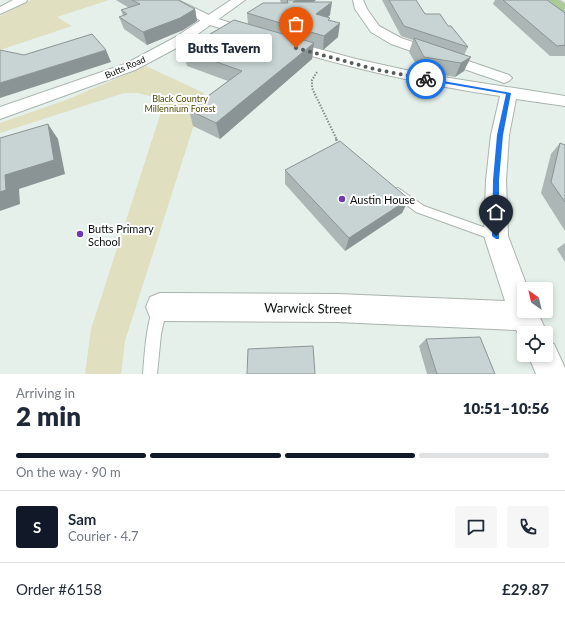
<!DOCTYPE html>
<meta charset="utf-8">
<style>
body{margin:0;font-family:Lato,sans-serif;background:#f6f6f7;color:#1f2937;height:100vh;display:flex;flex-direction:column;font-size:15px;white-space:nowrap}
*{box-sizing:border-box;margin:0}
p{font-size:13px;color:#747a83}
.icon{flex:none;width:22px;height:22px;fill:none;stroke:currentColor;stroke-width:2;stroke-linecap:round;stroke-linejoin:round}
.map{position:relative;height:374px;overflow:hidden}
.panel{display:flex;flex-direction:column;background:#fff;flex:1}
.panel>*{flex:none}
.needle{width:26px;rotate:326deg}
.buttons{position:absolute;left:517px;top:282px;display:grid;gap:8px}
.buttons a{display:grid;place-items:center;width:36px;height:36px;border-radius:4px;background:#fff;box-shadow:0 2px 6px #0003;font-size:20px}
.pin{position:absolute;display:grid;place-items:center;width:34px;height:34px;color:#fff;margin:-41px -17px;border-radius:50% 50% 50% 0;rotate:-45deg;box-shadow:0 0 4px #0007}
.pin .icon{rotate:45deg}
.courier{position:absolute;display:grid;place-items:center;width:40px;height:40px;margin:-20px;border:3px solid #1a73e8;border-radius:50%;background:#fff;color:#222;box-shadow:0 1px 5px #0007}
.bubble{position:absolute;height:28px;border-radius:4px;background:#fff;box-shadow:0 2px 6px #0003;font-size:13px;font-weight:800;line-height:28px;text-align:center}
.headline em{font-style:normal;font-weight:800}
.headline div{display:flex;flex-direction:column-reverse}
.headline{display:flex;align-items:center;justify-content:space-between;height:68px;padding:0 16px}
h1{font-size:26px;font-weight:800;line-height:30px}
.bar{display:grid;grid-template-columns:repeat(4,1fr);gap:6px 4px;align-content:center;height:48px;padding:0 16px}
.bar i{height:5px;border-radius:3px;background:#e0e1e3}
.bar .active{background:#111827}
.bar p{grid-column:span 4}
.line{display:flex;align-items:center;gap:10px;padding:0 16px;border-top:1px solid #e0e1e3}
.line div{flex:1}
.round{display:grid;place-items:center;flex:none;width:42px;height:42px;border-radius:4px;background:#f6f6f7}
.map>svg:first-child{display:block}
.green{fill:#e0dfc0}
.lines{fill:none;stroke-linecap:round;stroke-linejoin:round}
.service-casing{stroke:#a9b4ae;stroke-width:2}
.minor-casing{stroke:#a9b4ae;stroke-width:2}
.tertiary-casing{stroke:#a9b4ae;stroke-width:2}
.trunk-casing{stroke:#c9caca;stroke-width:2}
.path-far1{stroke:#858d89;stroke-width:2;stroke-dasharray:1.5 1.5;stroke-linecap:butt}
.path{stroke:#858d89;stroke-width:2.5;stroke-dasharray:2 2;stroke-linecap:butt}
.service{fill:#fff;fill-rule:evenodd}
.minor{fill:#fff;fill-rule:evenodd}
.tertiary{fill:#fff;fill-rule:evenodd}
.trunk{fill:#aacb96;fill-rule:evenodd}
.wall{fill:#abb6b5}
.shaded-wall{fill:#8b9494}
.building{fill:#c7d4d3;stroke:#8b9494}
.route{fill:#1a73e8}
.done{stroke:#575d5a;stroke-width:4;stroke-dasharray:0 7.2}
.poi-dot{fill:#6e3ab1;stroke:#fff;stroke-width:1.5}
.labels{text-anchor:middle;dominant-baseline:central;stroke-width:4;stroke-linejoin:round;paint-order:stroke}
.far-street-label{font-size:9px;fill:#0a0e0c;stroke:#fff}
.far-park-label{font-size:9px;fill:#4d4a01;stroke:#fff}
.poi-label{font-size:11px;fill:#0a0e0c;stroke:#fff;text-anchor:start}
.near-street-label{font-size:13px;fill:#0a0e0c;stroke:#fff}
</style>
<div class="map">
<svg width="565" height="374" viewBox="0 0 565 374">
<rect width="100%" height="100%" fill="#e5f0ea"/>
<g class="green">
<polygon points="31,0 109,0 57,17 72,26 0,50 0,16"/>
<polygon points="146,66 204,93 125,341 121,374 85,374 91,329 162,109 157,98 138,93 124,93 0,133 0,123 66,100"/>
</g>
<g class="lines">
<g class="service-casing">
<g id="service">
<polygon points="398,188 424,206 500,233 502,236 500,239 496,241 416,212 394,195 393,192 394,189"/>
<path d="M160,300L165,302L167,307L161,334L157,374H143C145,350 146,325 155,302Z"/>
</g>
</g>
<g class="minor-casing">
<g id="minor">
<polygon points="13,0 27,0 26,2 0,14 0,7"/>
<polygon points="164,0 178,0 215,18 257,31 258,34 257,37 252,38 207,24 165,2"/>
<polygon points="353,0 363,0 367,9 379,26 401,38 509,75 512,78 509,81 504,83 499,81 391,44 371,32 355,9"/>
<path d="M286,40L356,59L424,74L565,96V106L516,99L509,135L506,180L508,236L528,289H524V311H537L547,333L546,336V333H524V344L516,330L337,322L160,321L150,317L146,307L150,297L160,293L337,294L505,301L484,236L486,180L491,135L500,96C426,85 353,69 281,47L279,44L281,41Z"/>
<polygon points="546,341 554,344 565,368 565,374 536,374 528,355 546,355"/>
</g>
</g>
<g class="tertiary-casing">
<polygon id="tertiary" points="231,0 245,0 184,44 135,70 0,119 0,107 125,64 174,38"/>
</g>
<g class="trunk-casing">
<polygon id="trunk" points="546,0 559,0 565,4 565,14 561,13"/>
</g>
<polyline class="path-far1" points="317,72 312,80 312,88 337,140"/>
<polyline class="path" points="336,139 339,145"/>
<use href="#service" class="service"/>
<use href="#minor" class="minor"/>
<use href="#tertiary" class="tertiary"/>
<use href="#trunk" class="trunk"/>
</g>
<g class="wall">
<polygon points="116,0 178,0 195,9 197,21 183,30 147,45 124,29 119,17 123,16 121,10 129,8"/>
<polygon points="280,0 316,0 313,2 330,15 328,17 338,37 323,50 313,47 312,59 220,139 193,126 189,110 228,81 187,66 183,50 248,24 247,13 281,3"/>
<polygon points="382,0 416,0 425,14 448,26 468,47 464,55 464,71 455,77 420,71 409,52 413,40 401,36"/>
<polygon points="495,0 547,0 565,13 565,56 550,56 493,4"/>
<polygon points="560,143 565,145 565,231 541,193 551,154"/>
<polygon points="285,170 409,199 402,213 345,251 285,184"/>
<polygon points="565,243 565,262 557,249"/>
<polygon points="426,339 495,374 427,374 419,346"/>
</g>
<g class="shaded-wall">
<polygon points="297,0 316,0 293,16 293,2"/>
<polygon points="332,2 330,15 315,28 316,14"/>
<polygon points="195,9 197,21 183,30 147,45 143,32"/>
<polygon points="340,23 338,37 323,50 324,36"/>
<polygon points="314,43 312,59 220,139 216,123"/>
<polygon points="106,50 111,62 0,98 0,83"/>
<polygon points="471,57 464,71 455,77 461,63"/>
<polygon points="48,124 58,139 65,174 19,189 20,204 0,211 0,192 5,175"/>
<polygon points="409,199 402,213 345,251 349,238"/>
</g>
<g class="building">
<polygon points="132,0 178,0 195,9 180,18 143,32 119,17 127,14 121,10 140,4"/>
<polygon points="287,0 297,0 293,2 332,2 316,14 330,18 328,20 340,23 324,36 247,13 263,3 288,3"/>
<polygon points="389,0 416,0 425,14 440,14 448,26 451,26 468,47 404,26"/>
<polygon points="503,0 547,0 565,13 565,45 557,46"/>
<polygon points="234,20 314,43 216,123 189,110 242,71 183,50"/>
<polygon points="92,34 106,50 0,83 0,50 24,55"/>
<polygon points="414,38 471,57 461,63 424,57"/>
<polygon points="48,124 54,160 5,175 6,190 0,192 0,138"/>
<polygon points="340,141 409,199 349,238 285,170"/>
<polygon points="560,143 565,145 565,202 551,182"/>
<polygon points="480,337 495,374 437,374 426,339"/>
<polygon points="313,346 315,374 247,374 248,349"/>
</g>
<polygon class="route" points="426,78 511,93 503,135 499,180 499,239 496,239 492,236 493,180 497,135 506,94 425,80"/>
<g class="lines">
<polyline class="done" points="296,48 378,70 426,79"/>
</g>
<g class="poi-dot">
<circle cx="342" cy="199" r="4"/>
<circle cx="80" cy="234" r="4"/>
</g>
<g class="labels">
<g class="far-street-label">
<text transform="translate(125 67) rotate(-23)">Butts Road</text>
</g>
<g class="far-park-label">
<text x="180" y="98">Black Country<tspan x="180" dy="10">Millennium Forest</tspan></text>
</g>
<g class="poi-label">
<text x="350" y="199">Austin House</text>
<text x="88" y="228">Butts Primary<tspan x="88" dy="13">School</tspan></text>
</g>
<g class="near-street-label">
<text transform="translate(308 308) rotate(1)">Warwick Street</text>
</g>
</g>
</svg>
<div class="buttons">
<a><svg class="needle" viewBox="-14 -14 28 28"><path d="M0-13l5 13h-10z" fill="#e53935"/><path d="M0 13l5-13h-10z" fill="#747a83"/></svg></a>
<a><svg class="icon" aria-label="locate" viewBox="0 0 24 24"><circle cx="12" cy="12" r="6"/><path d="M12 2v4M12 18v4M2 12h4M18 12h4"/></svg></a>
</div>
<div class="pin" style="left:296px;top:48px;background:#ea580c"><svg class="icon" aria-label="bag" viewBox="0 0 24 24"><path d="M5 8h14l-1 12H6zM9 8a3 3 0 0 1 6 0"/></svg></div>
<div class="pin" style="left:496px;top:236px;background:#1f2937"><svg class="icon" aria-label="home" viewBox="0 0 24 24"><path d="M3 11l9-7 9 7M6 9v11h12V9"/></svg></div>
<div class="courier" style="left:426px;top:79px"><svg class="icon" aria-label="bike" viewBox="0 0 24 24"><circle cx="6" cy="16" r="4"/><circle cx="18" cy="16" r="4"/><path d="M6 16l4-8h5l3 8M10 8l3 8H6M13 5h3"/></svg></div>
<div class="bubble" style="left:176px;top:34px;width:96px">Butts Tavern</div>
</div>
<section class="panel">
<div class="headline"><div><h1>2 min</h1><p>Arriving in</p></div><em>10:51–10:56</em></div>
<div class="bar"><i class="active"></i><i class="active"></i><i class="active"></i><i></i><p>On the way · 90 m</p></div>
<div class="line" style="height:72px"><b class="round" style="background:#111827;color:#fff">S</b><div><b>Sam</b><p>Courier · 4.7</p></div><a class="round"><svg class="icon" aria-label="chat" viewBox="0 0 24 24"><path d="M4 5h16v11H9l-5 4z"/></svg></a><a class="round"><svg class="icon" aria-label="phone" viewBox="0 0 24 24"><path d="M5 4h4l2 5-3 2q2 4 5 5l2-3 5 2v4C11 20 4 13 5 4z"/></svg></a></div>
<div class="line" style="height:52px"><div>Order #6158</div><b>£29.87</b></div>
</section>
